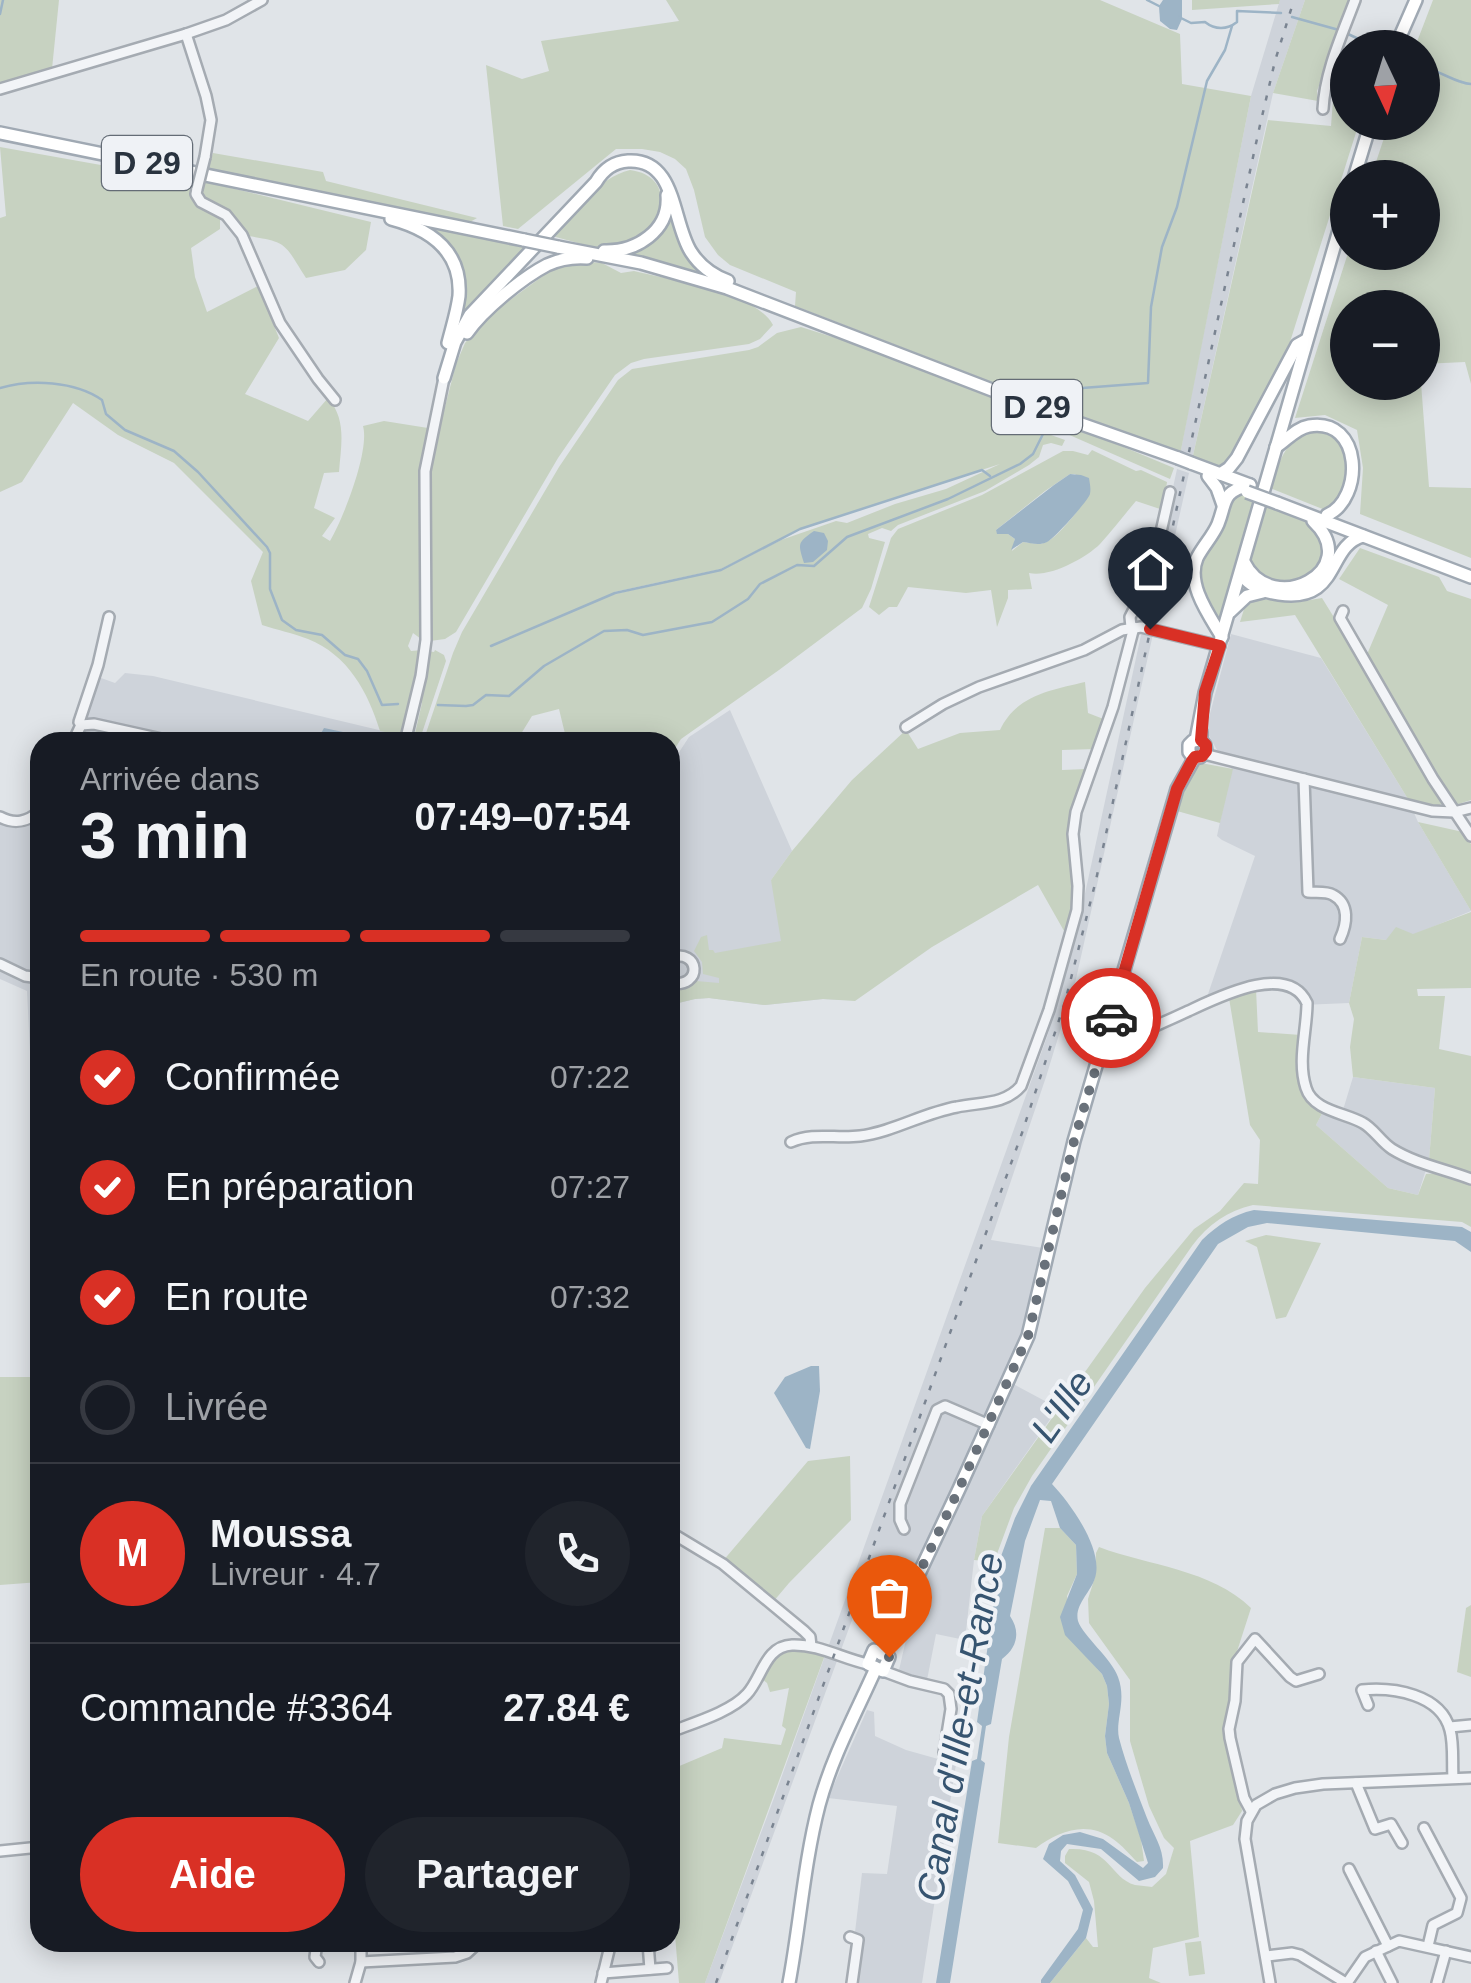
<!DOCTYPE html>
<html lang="fr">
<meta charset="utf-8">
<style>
body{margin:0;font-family:Helvetica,sans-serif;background:#20242c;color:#f1f3f6;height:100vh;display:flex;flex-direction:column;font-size:38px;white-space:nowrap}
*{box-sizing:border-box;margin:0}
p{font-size:32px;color:#9ea1a6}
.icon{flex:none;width:55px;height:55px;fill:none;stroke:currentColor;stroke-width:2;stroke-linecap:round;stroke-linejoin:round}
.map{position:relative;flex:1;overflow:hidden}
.side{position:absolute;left:30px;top:732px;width:650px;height:1220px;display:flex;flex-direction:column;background:#171b24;border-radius:30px;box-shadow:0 5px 25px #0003}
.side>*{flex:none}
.needle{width:65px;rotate:176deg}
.fabs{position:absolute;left:1330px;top:30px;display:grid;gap:20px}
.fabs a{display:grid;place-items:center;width:110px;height:110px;border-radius:50%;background:#171b24;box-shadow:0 5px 25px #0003;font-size:50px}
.pin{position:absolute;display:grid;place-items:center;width:85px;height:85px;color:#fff;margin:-102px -42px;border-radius:50% 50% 50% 0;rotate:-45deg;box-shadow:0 0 10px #0007}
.pin .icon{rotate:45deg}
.courier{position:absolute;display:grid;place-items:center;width:100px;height:100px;margin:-50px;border:8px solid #d93025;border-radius:50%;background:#fff;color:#222;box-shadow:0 2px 12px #0007}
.head em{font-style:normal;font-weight:600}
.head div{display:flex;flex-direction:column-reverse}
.head{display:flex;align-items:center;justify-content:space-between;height:170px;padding:0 50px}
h1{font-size:65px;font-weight:600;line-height:75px}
.bar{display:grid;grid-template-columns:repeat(4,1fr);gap:15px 10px;align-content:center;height:120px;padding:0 50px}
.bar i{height:12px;border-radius:8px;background:#363941}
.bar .on{background:#d93025}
.bar p{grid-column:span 4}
.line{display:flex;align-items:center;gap:25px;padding:0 50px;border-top:2px solid #363941}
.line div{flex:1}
.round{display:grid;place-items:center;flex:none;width:105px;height:105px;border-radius:52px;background:#20242c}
ol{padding:0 50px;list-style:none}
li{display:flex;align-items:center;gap:30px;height:110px}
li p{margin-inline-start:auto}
li .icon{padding:10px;border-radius:50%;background:#d93025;color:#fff;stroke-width:4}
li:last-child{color:#9ea1a6}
li i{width:55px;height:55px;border:5px solid #363941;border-radius:50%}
.cta{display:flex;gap:20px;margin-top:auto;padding:20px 50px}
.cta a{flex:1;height:115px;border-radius:60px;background:#d93025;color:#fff;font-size:40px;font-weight:600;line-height:115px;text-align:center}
.cta a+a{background:#20242c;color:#f1f3f6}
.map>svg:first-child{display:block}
.built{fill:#ced3da}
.green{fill:#c7d2c1;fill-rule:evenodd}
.water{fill:#9db4c6}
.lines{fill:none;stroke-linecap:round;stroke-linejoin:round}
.stream{stroke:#9db4c6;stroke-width:2.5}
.minor-casing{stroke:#a5abb2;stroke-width:14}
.major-casing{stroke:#a0a9b3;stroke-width:16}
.minor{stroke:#f2f4f7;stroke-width:9}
.major{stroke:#fff;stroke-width:11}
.rail{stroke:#7a8491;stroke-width:2.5;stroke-dasharray:5 10;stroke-linecap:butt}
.minor-bridge-casing{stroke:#a5abb2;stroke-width:14;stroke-linecap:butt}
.major-bridge-casing{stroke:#a0a9b3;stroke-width:16;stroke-linecap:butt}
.minor-bridge{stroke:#f2f4f7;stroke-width:9}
.major-bridge{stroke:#fff;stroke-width:11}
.done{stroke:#69717a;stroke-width:10;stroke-dasharray:0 18}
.route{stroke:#d93025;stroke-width:12}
.labels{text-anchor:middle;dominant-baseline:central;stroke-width:8;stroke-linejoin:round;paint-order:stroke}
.shield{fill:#eff2f6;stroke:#646c76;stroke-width:2.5}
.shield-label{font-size:32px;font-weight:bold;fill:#29333f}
.water-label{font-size:38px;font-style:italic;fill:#365470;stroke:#eff2f6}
</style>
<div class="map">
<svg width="1471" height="1983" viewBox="0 0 1471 1983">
<rect width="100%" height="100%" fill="#e0e4e8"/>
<g class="built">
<polygon points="1280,0 1305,0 1273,93 1192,460 1180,455 1188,412 1251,96"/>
<polygon points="1177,469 1189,473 1076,979 1046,1077 991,1240 1043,1248 1028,1320 1004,1379 1058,1408 982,1516 974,1560 965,1640 936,1634 927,1680 899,1670 914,1605 863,1590 719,1983 705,1983 774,1798 1048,1034 1076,935"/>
<polygon points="1231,634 1321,658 1408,799 1418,822 1471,911 1413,935 1386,940 1362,937 1349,1003 1302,1005 1296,996 1286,990 1270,987 1256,989 1211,1006 1207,997 1255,856 1222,840 1217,836 1234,756 1217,750 1208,734 1207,725"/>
<polygon points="125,673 153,676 404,736 403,742 68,742 90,674 115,683"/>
<polygon points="730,710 792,851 771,880 845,1000 823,999 765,1005 709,998 695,999 670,1005 670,766 689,737"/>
<polygon points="40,802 40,1111 33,1112 27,991 0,979 0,811 17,818 31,812"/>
<polygon points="1353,1077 1435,1088 1429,1160 1418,1195 1388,1188 1316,1125 1327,1104 1343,1110"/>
<polygon points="867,1710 874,1712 875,1736 906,1750 956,1764 922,1983 849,1983 862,1873 887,1874 897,1806 828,1798"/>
</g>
<g class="green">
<polygon points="0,0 59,0 52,69 0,83"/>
<polygon points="666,0 1100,0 1180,34 1182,84 1251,96 1180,455 795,306 796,292 730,265 718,255 705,237 694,190 686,169 675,159 660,152 642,149 616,149 518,229 503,226 486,65 522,79 549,71 541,41 679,21"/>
<polygon points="1192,0 1280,0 1279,4 1192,10"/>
<polygon points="1305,0 1349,0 1317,91 1318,101 1273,93"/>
<polygon points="1433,0 1471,0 1471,384 1465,362 1423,364 1422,308 1348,308 1348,382 1421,383 1429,487 1471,488 1471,558 1360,514 1363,468 1357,430 1325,415 1295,418 1348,253 1422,252 1422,178 1371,177 1389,123 1422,122 1422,48 1415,47"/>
<polygon points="1347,53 1348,122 1359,123 1290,342 1234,456 1221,468 1192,460 1268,120 1331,126 1334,87"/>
<path d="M0,147L196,182C197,207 197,207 220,216V229L191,248L195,277L207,312L258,286L279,338L245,394L308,421L328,398C347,420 341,445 339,472L324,473L314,508L335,518L322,536L330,541C343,519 370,451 363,426L384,421L428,428C426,438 423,449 422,459C414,518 429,580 421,639L413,633L408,646L411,651L423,650L404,736L380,731C368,692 348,655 308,639C293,633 277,630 262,625L251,581L263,552L174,463L118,435L73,403L22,482L0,492V218L6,216Z"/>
<polygon points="213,153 323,172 326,181 477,218 470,222 208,169"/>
<path d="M630,170C677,176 666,229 631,245C608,255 574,241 551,236C574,213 597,178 630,170Z"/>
<path d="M202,181L371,222L366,250L345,270L306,278C284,244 289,242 248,236C241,228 233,217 225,211C210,200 198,204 202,181Z"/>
<polygon points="671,208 708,276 619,253 633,250"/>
<polygon points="413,221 523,245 526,247 475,303 456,327 461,274"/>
<path d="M579,261L602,263L621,273L634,271C669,280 756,292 773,325L760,339L749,344L644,359L631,363L615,375L558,458L456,632L445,639L430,641L428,473L456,364L465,343L487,317L555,267Z"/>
<path d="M801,327L839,339L836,335L1090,433L1174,468L1170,479L1026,416L1023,425L1065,440L1062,446L1051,443L1043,445L1039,457L1029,465L985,491L898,525L891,531L882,528L868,534L869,538L885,542L871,589L862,608L779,670L681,739L670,756V742H567L559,709L532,716L516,742H423L453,653L462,632L559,467L618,380L632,369L749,350L758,347L777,333ZM1000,464L946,489L895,504L847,523L836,521L781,540L722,570L615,594L614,592L721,569L797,530Z"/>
<path d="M1309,430L1335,435C1340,442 1346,449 1348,458C1350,477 1344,502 1325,510L1270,488C1279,464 1284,441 1309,430Z"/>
<path d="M1092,450L1136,471L1141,470L1167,482L1163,510L1136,501C1124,515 1113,530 1100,544C1086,558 1049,578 1029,573L1032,589L1008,590V598L997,627L991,590L966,593L908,587L897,607H889L879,615L869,607L891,538L898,529L982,495L1063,451H1073L1088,455ZM1070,474H1075L1090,490C1087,501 1059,536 1048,541C1040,546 1032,543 1023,542L1012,551L1015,539L1008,534H998L996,530L1045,491Z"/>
<path d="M1242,492L1255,498L1219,622C1182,573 1208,546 1230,497Z"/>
<path d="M1266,503L1308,521L1323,541L1322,564L1303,582C1276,582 1269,587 1250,564Z"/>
<polygon points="1360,548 1439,577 1447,591 1471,599 1471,800 1452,806 1441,804 1436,807 1408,799 1295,615 1240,622 1245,606 1259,599 1298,602 1322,598 1356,653 1368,652 1388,605 1339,579"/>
<polygon points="435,650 444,655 446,661 419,742 413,742 422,703 418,700 428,651 434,652"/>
<path d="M1085,682L1088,713L1106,720L1096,749L1062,750V770L1087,769L1071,807L1069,840L1073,896L1068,938L1038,885L932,947L855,1001L823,999L765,1005L709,998L695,999L670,1005V985L696,981L719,983V978L703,974L702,962L694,951L701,937L707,935L709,950H713L715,953L781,941L771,880L792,851L852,780L906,730L918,749L960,733L1000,730C1016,695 1052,690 1085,682Z"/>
<polygon points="1201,763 1233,769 1220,823 1177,811 1192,771"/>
<polygon points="1418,822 1463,832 1471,844 1471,911"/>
<polygon points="1471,912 1471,988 1417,989 1418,996 1445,996 1439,1049 1471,1056 1471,1175 1429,1160 1435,1088 1353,1077 1350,1047 1354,1019 1349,1003 1362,937 1386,940 1396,927 1413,934"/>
<path d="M1256,989L1258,1032L1301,1035L1302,1090L1310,1099L1325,1108L1316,1125L1388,1188L1418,1195L1426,1174L1439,1173L1471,1184V1227L1462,1222L1253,1205C1228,1211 1208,1224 1192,1246L1032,1476L1014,1508L994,1562L974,1560L982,1516L1145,1288L1194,1229L1220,1211L1244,1183L1258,1184L1260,1140L1250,1125L1229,998Z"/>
<polygon points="1266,1235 1321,1243 1286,1317 1276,1319 1257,1247 1245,1241"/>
<polygon points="0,1377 40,1377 40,1582 0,1585"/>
<polygon points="850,1456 851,1520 789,1583 773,1602 722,1562 808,1461"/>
<path d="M1045,1528H1060L1076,1545L1077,1574L1067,1596L1073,1642L1102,1674L1107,1686L1109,1704L1105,1736L1107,1753L1129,1803L1141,1839L1144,1861L1137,1862C1130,1855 1122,1845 1113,1839C1087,1820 1059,1831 1036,1848L998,1843L1009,1737Z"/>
<path d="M1099,1547C1149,1566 1211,1569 1251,1608L1232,1667L1236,1779L1242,1811L1233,1825L1190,1841L1199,1937L1153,1948L1149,1978L1161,1983H1050L1086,1938L1093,1947H1098L1094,1901L1089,1882L1065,1863V1856L1069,1849C1111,1847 1109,1877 1135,1885C1141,1886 1147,1886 1152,1887L1166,1874L1174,1848L1164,1838L1149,1806L1130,1741V1680L1089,1623L1088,1599L1095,1577L1096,1553Z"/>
<polygon points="1471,1605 1471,1677 1457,1672 1466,1608"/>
<path d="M787,1649L812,1650L825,1655L705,1983H679L670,1875V1770L722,1748L724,1738L781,1745L786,1729L782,1726L789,1688L770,1692L767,1683L762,1679C768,1665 774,1657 787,1649Z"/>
<polygon points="1201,1941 1205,1974 1189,1976 1185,1943"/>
</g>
<g class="water">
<polygon points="1163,0 1182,0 1182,19 1177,30 1170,29 1160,21 1159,6"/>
<path d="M1070,474L1081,475L1089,478C1090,485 1091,488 1090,494C1088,501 1054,539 1047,542C1039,546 1031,543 1023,542L1011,550L1015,539L1008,534H997L996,530L1054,485Z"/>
<path d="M814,531L824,533L828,541L827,550L813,562L804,563C798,543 797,543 814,531Z"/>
<polygon points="324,728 367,737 371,742 316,742"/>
<path d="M1254,1210L1462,1227L1471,1232V1252L1455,1241L1267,1223L1248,1227L1218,1244L1052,1484C1071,1504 1104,1550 1095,1578C1091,1592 1074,1605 1078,1621C1083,1636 1112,1659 1118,1677C1127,1701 1115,1720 1119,1738C1126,1765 1137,1792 1147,1818C1154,1836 1164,1848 1163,1868L1155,1877L1139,1881L1101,1849L1067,1844L1061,1851L1060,1861L1075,1875L1093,1909L1086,1938L1050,1983H1041V1980L1078,1929L1083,1910L1068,1881L1043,1859L1049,1844L1063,1835L1080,1832L1103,1839L1143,1868L1148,1863L1129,1803L1107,1753L1105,1736L1109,1704L1107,1686L1102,1674L1065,1635L1060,1617L1077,1574L1076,1545L1060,1528L1051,1501L1040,1500L1025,1541L1010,1616C1021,1632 1017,1648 1002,1659L991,1724L986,1726L981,1760L985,1763L950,1983H936L972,1761L977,1759L982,1726L977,1722L1000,1559L1015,1518L1031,1486L1202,1240C1218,1225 1232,1215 1254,1210Z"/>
<polygon points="811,1366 819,1366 820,1391 810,1449 806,1448 774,1393 785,1377"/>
</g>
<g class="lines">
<g class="stream">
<polyline points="1147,0 1159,6"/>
<polyline points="0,14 3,0"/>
<path d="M1179,17L1191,23L1205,22C1215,30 1227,30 1237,22V11L1281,13"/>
<polyline points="1292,17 1339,30"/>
<polyline points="1348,34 1378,48"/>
<path d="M1422,68C1439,69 1454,83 1471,84"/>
<path d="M0,388C31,379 75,381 102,400L106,414L125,430L174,451L198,472L267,547L270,553V589L282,620L296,630L322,635L345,655L358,659L367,671L382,705L398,704"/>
<polyline points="1066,403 1069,389 1148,383 1151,307 1162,247 1177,207 1207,81 1225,50 1232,26"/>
<polyline points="491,646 615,593 721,570 800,529 982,470 990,476"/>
<polyline points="438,705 466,706 473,705 486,695 509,696 544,666 604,631 627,630 643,635 712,622 748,599 760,584 797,565 814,566 847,537 948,499 1020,464 1033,454 1043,434"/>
<polyline points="6,972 29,981"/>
</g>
<g class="minor-casing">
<g id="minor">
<polyline points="186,34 206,96 211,120 205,157"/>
<polyline points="0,89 186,34 226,20 262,0"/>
<path d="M1323,109C1325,71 1342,35 1355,0"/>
<polyline points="197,189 196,194 201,202 226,215 242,235 280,323 318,379 335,400"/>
<polyline points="1343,611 1340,618 1433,779 1471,836"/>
<polyline points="1131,627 1130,617 1151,576 1170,492"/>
<polyline points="81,725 94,724 175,742"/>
<polyline points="906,727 943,704 979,687 1084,650 1122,630 1141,627 1220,646"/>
<polyline points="73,742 81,725 79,722 98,665 109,617"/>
<polyline points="405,742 421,676 426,640 425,471 444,378"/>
<polyline points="1204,754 1432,811 1454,812 1471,808"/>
<path d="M1304,779L1308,892C1316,893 1326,891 1333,895C1350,904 1347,924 1340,939"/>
<path d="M0,817C15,825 27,822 40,811"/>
<path d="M670,958C700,947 704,989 670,983"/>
<polyline points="0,964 25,976 40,978"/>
<path d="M1104,1043L1114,1044L1126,1039C1145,1030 1165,1022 1184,1013C1213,1000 1287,960 1307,1003C1307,1030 1297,1061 1306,1088C1313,1111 1346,1113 1363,1123C1374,1129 1381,1142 1392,1149C1416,1164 1445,1169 1471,1179"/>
<path d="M791,1142C813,1132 836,1139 860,1136C893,1132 923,1113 957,1107C980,1102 1005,1105 1021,1086L1049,1010L1077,910L1078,886L1073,834L1076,812L1113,707L1134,627"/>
<polyline points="904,1529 900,1520 900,1504 937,1410 945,1406 989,1425"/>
<polyline points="670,1532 723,1564 804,1631 810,1637 811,1646"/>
<polyline points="883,1671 910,1681 944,1689 949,1694 951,1709 944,1753"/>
<path d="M1368,1705L1362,1690C1393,1687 1441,1694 1450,1730C1454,1744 1452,1763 1453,1778"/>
<polyline points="1450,1727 1471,1725"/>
<path d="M670,1732C693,1723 731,1712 747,1694C762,1678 765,1646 792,1645C819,1644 843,1659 868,1664"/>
<polyline points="1356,1783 1375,1829 1391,1824 1402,1843"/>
<polyline points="1251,1811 1244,1798 1230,1738 1229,1729 1235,1701 1237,1662 1255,1639 1290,1677 1296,1681 1319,1674"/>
<polyline points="1424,1828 1461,1898 1457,1913 1433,1925 1428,1946"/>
<polyline points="0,1851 40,1847"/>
<polyline points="1349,1869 1388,1946"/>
<polyline points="850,1937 858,1940 852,1983"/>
<polyline points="317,1942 315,1957 319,1962"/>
<polyline points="648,1943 650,1969"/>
<polyline points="1376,1951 1392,1983"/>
<polyline points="1267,1956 1292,1953 1300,1955 1346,1983"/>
<polyline points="361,1962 455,1957 467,1953 479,1942"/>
<polyline points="603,1973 667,1968"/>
<polyline points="355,1983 361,1962 361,1942"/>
<polyline points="601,1983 611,1942"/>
<polyline points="1270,1983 1245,1839 1247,1821 1256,1805 1275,1794 1295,1788 1323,1784 1471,1778"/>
<polyline points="1347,1983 1365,1957 1399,1941 1471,1957"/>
<polyline points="1437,1983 1446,1951"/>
</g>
</g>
<g class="major-casing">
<g id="major">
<polyline points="1395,48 1416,0"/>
<polyline points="0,133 524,240"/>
<polyline points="1354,178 1371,122"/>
<path d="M391,219C429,229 462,250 459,296C457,312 452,327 448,343"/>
<polyline points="558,247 641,263 727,288 1070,420 1178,458"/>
<path d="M604,251C636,252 670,231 667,195"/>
<path d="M467,333C483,310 522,278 547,265C560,259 573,257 587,258"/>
<path d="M444,378L455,342L470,315L596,182C603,170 613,162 628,161C677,158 672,223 691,252C700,266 712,275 728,281"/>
<path d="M1276,447C1287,440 1296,428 1309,426C1363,417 1364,499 1327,515"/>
<polyline points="1191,463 1250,485"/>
<polyline points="1220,474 1229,468 1237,458 1297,345 1306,340"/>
<polyline points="1208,476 1217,488 1223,505"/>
<polyline points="1277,503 1471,577"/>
<path d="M1244,562C1272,619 1365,570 1313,521"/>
<path d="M1244,578C1255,589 1265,592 1279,594C1341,603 1326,546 1363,536"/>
<polyline points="1230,612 1247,596 1263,592"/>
<path d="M1222,637C1209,615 1186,584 1197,558C1203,546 1213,536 1218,524C1227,501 1221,492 1250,485"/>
<polyline points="1196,740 1205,693 1348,199"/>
<polyline points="1201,740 1193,741 1189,745 1189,752 1192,756 1200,757 1206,751 1205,745 1201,740 1201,732"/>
<polygon points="874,1650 889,1657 883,1671 868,1664"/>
<polyline points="881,1654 959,1489 1028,1336 1074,1141 1177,789 1195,757"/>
<path d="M789,1983C800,1924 804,1863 819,1805C832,1757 856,1713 876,1668"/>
</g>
</g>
<use href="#minor" class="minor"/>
<use href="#major" class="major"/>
<polyline class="rail" points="716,1983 1022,1133 1065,1002 1096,880 1260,125 1275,61 1294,0"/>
<g class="minor-bridge-casing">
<polyline id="minor-bridge" points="197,189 205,157"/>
</g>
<g class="major-bridge-casing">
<g id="major-bridge">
<polyline points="524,240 558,247"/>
<polyline points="1178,458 1191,463"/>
<polyline points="1247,492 1277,503"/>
</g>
</g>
<use href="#minor-bridge" class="minor-bridge"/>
<use href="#major-bridge" class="major-bridge"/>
</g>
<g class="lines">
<polyline class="done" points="889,1657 881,1654 959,1489 1028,1336 1074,1141 1111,1018"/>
<polyline class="route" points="1111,1018 1177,789 1192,761 1195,757 1202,756 1206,751 1206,745 1201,740 1205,692 1220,646 1150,629"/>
</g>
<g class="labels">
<g class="shield">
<rect x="102" y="136" width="90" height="54" rx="8"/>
<rect x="992" y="380" width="90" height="54" rx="8"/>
</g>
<g class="shield-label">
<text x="147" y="163">D 29</text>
<text x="1037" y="407">D 29</text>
</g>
<g class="water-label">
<text transform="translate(1062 1406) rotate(-55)">L'Ille</text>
<text transform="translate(960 1727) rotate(-80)">Canal d'Ille-et-Rance</text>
</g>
</g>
</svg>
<div class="fabs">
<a><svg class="needle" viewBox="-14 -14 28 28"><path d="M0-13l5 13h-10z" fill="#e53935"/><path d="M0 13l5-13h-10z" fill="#9ea1a6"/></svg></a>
<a>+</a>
<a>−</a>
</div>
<div class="pin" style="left:889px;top:1657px;background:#ea580c"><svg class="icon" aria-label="bag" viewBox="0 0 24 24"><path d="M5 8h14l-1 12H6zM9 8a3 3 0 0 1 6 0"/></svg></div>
<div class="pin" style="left:1150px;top:629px;background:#1f2937"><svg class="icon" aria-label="home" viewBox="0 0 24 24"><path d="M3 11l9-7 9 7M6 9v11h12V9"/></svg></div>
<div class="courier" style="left:1111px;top:1018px"><svg class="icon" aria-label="car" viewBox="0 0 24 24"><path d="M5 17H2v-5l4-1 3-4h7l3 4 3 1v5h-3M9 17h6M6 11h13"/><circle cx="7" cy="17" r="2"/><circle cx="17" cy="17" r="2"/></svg></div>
<section class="side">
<div class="head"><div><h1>3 min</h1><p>Arrivée dans</p></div><em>07:49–07:54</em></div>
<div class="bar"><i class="on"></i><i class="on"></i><i class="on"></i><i></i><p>En route · 530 m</p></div>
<ol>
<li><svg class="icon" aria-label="check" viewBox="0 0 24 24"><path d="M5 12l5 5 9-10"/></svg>Confirmée<p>07:22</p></li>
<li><svg class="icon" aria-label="check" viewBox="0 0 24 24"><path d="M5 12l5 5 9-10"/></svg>En préparation<p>07:27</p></li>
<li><svg class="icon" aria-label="check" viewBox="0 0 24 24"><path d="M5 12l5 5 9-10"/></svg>En route<p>07:32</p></li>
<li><i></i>Livrée</li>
</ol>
<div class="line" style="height:180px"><b class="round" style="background:#d93025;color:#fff">M</b><div><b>Moussa</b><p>Livreur · 4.7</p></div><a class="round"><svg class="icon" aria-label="phone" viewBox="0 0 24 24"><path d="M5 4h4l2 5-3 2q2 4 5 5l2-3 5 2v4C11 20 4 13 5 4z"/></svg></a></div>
<div class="line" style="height:130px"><div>Commande #3364</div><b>27.84 €</b></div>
<div class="cta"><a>Aide</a><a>Partager</a></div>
</section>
</div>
